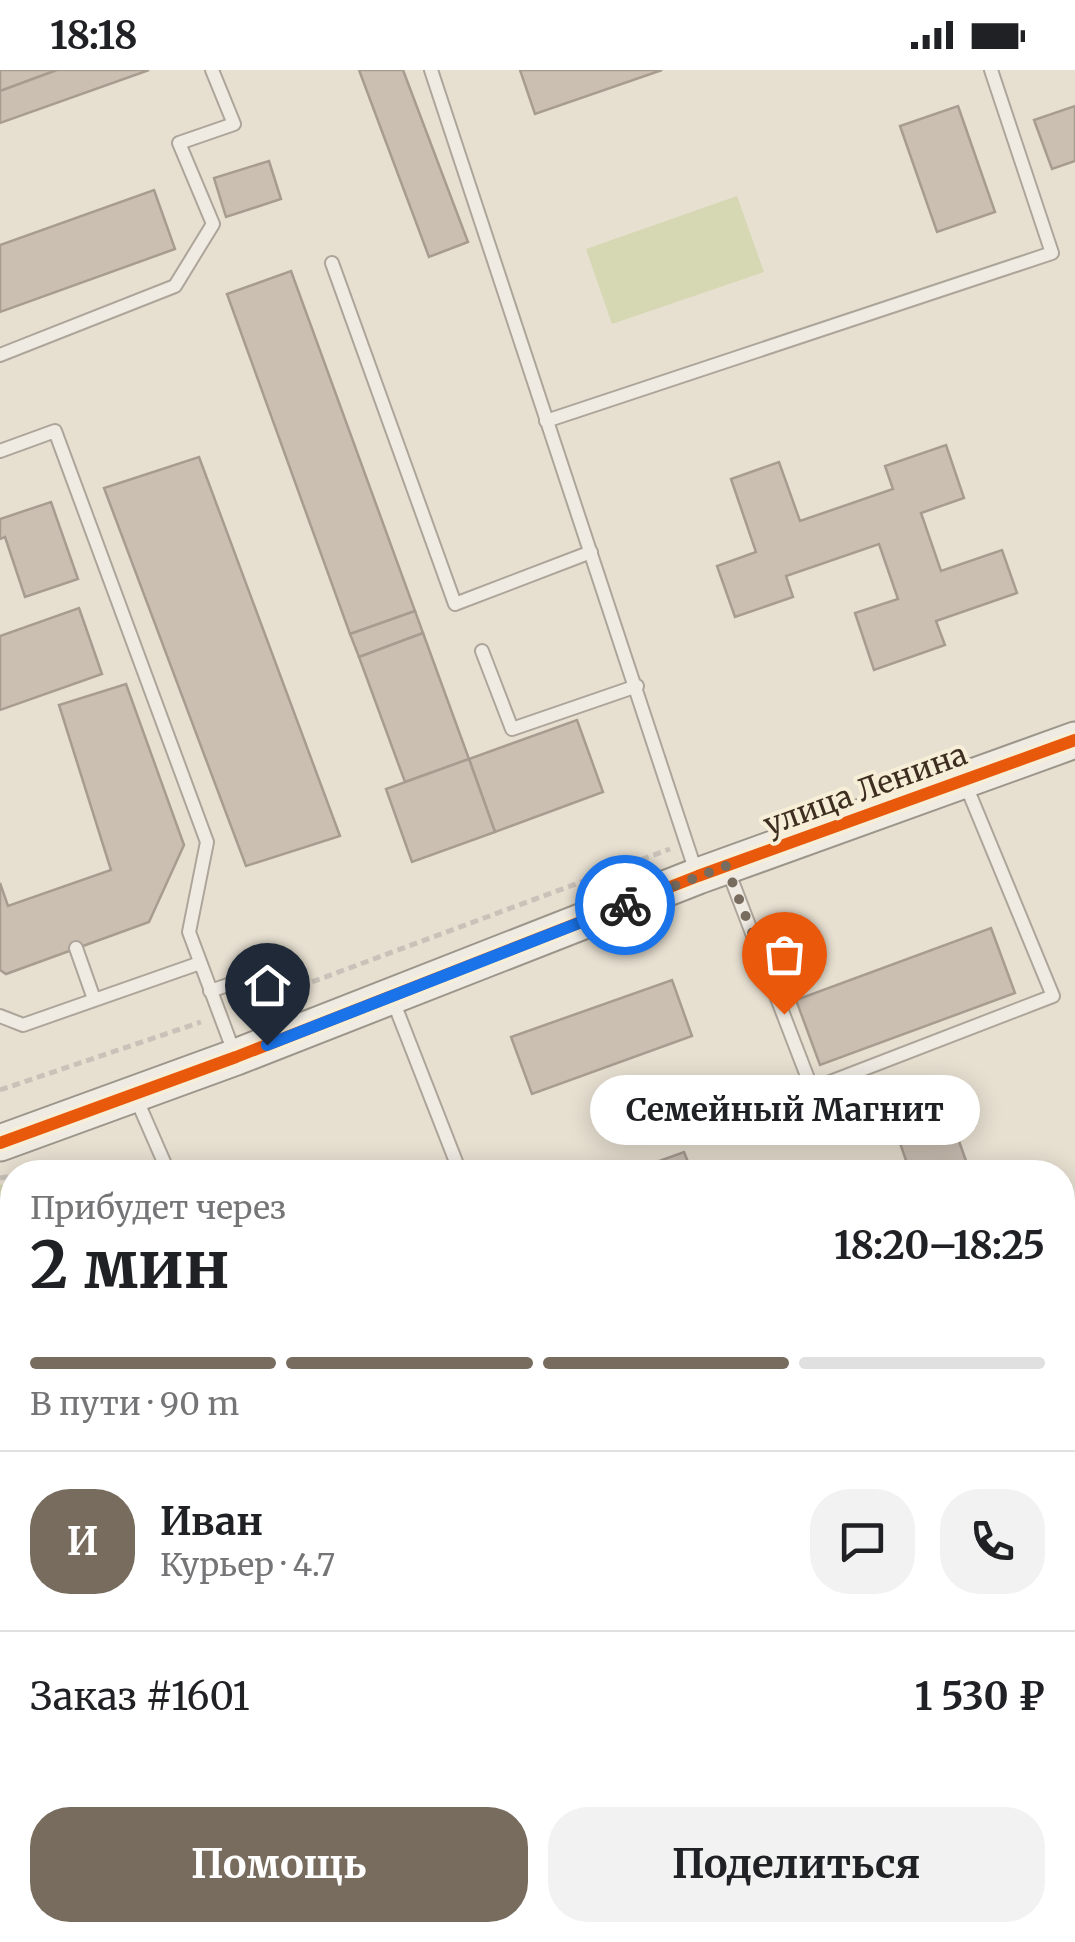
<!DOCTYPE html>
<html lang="ru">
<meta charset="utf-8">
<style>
body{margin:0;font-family:Merriweather,serif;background:#f2f2f2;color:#202124;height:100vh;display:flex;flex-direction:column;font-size:38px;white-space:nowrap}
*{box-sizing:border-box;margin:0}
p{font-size:32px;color:#757577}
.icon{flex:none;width:55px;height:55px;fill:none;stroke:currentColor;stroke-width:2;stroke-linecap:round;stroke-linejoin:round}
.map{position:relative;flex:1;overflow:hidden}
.details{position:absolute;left:0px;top:1090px;width:1075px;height:782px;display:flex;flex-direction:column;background:#fff;border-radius:40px 40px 0 0;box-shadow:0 5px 25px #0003}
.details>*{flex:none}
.pin{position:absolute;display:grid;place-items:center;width:85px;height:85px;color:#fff;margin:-102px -42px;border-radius:50% 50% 50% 0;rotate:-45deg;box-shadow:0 0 10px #0007}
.pin .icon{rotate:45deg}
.courier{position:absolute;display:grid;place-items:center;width:100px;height:100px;margin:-50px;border:8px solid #1a73e8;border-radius:50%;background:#fff;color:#222;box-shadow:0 2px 12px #0007}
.bubble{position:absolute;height:70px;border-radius:35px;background:#fff;box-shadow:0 5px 25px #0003;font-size:32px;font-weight:700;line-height:70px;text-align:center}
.summary em{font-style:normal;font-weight:700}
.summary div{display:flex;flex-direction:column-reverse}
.summary{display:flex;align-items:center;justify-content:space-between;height:170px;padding:0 30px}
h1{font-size:65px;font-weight:700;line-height:75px}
.bar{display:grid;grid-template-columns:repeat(4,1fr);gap:15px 10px;align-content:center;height:120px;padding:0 30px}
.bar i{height:12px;border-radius:8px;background:#e0e0e0}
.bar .on{background:#786c5e}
.bar p{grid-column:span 4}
.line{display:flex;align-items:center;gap:25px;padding:0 30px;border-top:2px solid #e0e0e0}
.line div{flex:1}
.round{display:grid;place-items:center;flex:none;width:105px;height:105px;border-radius:40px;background:#f2f2f2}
.primary-button{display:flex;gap:20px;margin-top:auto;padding:20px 30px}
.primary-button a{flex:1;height:115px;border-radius:40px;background:#786c5e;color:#fff;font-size:40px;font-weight:700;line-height:115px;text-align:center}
.primary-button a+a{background:#f2f2f2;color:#202124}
.status{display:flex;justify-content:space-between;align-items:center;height:70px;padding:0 50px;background:#fff;direction:ltr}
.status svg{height:28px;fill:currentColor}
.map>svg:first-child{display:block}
.green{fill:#d6d7b3}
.building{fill:#cbbfb2;stroke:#a89c90;stroke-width:2.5}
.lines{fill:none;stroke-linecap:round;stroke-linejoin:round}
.lane-casing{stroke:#ada599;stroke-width:16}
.street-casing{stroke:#ada599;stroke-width:29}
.secondary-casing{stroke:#9c958a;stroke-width:39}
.path{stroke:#c8c2b9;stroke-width:5;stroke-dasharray:8 5;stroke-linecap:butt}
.lane{stroke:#efebe3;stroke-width:12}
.street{stroke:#efebe3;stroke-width:25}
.secondary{stroke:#efebe3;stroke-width:35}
.cycleway-casing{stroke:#f7eed8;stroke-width:19}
.cycleway{stroke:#e8590c;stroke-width:12}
.done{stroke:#786c5e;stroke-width:10;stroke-dasharray:0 18}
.route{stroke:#1a73e8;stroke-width:12}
.labels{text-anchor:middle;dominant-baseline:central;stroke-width:8;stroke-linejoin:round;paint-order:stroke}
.street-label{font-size:30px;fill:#3d2e20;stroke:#f7eed8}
</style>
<div class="status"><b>18:18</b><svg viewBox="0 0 49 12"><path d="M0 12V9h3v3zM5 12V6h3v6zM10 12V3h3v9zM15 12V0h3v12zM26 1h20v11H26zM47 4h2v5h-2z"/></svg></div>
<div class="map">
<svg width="1075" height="1872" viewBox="0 0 1075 1872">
<rect width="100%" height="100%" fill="#e7e0d1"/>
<g class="green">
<polygon points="737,126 764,202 612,254 586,179"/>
<polygon points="9,1113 12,1113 12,1391 0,1388 0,1115"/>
</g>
<g class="building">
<polygon points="0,0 57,0 0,21"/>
<polygon points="57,0 149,0 0,53 0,21"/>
<polygon points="359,0 403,0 468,172 429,187"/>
<polygon points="520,0 662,0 535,44"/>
<polygon points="958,36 995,142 937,162 900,56"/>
<polygon points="1075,36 1075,91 1052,99 1034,50"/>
<polygon points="269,91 281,129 226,147 214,108"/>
<polygon points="154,120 175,179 0,242 0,175"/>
<polygon points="291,201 415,541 350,564 227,224"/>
<polygon points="946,375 964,428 921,443 941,501 1002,480 1017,523 936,551 945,575 874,600 855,543 898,529 879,474 786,506 793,527 735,547 717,496 756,482 731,409 779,392 800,451 893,419 885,396"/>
<polygon points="199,387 340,766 246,796 104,418"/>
<polygon points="51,432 78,509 25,527 5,467 0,469 0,449"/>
<polygon points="79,538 102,604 0,640 0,566"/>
<polygon points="415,541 423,563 359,587 350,564"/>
<polygon points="423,563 469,689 405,712 359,587"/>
<polygon points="126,614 184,775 149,852 6,904 0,900 0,813 8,836 111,800 59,635"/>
<polygon points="577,650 603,722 495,762 469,689"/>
<polygon points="469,689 495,762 412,792 386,719"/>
<polygon points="991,858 1015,923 820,995 796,930"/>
<polygon points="672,910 692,966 532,1024 511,967"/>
<polygon points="945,1032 970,1102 910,1102 892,1050"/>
<polygon points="684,1082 692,1102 629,1102"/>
<polygon points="1062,1366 1072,1393 1062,1397"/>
<polygon points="1062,1597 1065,1597 1063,1687 1062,1687"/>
<polygon points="10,1653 12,1658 12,1714 0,1721 0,1658"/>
<polygon points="1062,1728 1065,1728 1064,1822 1062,1822"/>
<polygon points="440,1860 520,1860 518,1872 438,1872"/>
<polygon points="974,1860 1027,1860 1025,1872 972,1872"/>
</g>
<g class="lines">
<g class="lane-casing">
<g id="lane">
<polyline points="431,0 697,805"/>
<polyline points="332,193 455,534 591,482"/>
<polyline points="0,285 175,216 213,154 179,73 234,54 212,0"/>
<polyline points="546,351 1052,183 991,0"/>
<polyline points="0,381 55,361 207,772 189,862 235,985"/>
<polyline points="482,581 512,659 637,616"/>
<polyline points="727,798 812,1019 1053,926 965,713"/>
<polyline points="76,878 94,929"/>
<polyline points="210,921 240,911"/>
<polyline points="392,928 460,1102"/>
<polyline points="0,946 23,955 200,893"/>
<polyline points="136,1028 167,1099"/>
<polyline points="1062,1703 1075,1703"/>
</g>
</g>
<g class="street-casing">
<polyline id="street" points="197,1860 203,1872"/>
</g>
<g class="secondary-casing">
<g id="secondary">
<polyline points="0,1073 236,987 698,806 1075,670"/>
<polyline points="0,1414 12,1417"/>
<polyline points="1062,1453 1075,1452"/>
</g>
</g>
<g class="path">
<polyline points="239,939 670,779"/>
<polyline points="0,1020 201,952"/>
<polyline points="0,1108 12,1106"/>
</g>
<use href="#lane" class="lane"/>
<use href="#street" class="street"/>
<use href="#secondary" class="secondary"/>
<g class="cycleway-casing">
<polyline id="cycleway" points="0,1073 236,987 698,806 1075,670"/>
</g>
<use href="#cycleway" class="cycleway"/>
</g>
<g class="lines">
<polyline class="done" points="625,835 726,796 784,944"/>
<polyline class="route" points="267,975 625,835"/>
</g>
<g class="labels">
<g class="street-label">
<text transform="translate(865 719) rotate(-20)">улица Ленина</text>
</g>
</g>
</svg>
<div class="pin" style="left:784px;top:944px;background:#ea580c"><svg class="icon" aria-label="bag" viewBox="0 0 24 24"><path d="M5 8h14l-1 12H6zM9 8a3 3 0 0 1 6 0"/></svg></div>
<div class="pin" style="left:267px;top:975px;background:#1f2937"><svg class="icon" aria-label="home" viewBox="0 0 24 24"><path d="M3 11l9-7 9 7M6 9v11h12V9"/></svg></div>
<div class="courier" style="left:625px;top:835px"><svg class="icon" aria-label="bike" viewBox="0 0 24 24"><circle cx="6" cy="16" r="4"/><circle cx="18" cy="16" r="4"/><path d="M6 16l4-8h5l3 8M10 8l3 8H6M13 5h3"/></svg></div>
<div class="bubble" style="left:590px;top:1005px;width:390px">Семейный Магнит</div>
<section class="details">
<div class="summary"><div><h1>2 мин</h1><p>Прибудет через</p></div><em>18:20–18:25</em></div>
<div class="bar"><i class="on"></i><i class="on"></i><i class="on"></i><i></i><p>В пути · 90 m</p></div>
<div class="line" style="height:180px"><b class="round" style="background:#786c5e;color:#fff">И</b><div><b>Иван</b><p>Курьер · 4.7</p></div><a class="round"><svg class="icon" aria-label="chat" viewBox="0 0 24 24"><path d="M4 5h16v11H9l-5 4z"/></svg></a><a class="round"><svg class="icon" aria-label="phone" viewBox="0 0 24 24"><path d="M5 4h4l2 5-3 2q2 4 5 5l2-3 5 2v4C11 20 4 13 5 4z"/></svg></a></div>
<div class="line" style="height:130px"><div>Заказ #1601</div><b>1 530 ₽</b></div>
<div class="primary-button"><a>Помощь</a><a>Поделиться</a></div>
</section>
</div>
